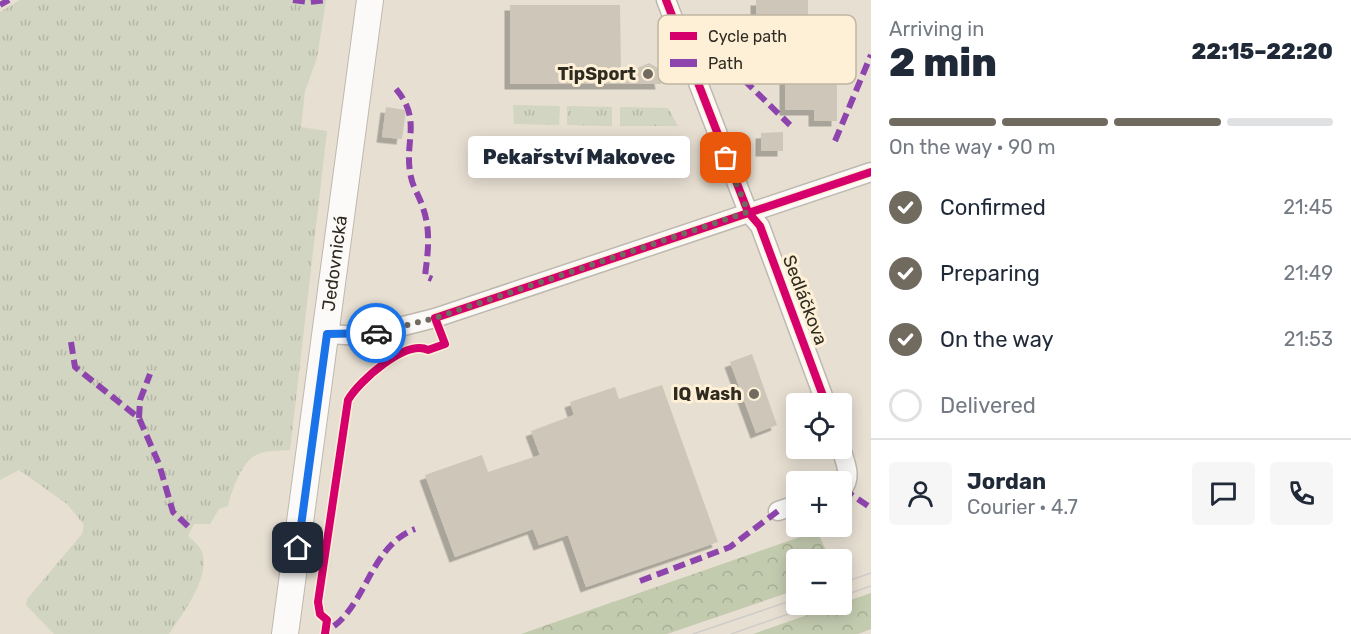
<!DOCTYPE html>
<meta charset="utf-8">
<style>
body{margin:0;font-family:Rubik,sans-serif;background:#f6f6f7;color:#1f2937;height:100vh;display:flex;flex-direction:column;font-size:22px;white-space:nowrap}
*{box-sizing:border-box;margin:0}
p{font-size:20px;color:#747a83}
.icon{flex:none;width:33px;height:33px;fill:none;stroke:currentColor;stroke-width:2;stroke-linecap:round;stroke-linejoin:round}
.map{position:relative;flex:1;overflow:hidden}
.panel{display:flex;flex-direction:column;background:#fff;width:480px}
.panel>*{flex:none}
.buttons{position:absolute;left:786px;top:393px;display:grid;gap:12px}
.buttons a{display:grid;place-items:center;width:66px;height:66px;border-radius:6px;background:#fff;box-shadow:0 3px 15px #0003;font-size:30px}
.pin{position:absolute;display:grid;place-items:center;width:51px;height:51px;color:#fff;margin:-26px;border-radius:12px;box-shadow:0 3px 9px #0006}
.courier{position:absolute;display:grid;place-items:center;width:60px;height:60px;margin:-30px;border:4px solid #1a73e8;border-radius:50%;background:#fff;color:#222;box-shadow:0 2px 8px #0007}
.bubble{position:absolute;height:42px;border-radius:6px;background:#fff;box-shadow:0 3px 15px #0003;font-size:20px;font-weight:800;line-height:42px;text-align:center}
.headline em{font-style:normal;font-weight:800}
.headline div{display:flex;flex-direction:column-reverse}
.headline{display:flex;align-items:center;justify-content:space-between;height:102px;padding:0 18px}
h1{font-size:39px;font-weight:800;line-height:45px}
.bar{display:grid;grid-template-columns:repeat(4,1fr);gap:9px 6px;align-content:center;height:72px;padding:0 18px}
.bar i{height:8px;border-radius:4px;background:#e0e1e3}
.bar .selected{background:#706a5f}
.bar p{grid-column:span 4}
.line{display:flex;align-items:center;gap:15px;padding:0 18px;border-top:2px solid #e0e1e3}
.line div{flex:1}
.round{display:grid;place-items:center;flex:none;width:63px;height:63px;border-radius:6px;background:#f6f6f7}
ol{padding:0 18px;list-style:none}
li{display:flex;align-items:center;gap:18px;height:66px}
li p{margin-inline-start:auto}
li .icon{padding:6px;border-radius:50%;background:#706a5f;color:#fff;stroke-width:4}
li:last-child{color:#747a83}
li i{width:33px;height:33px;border:3px solid #e0e1e3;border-radius:50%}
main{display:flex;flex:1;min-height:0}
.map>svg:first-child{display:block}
.grass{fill:url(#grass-tufts)}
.forest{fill:url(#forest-crowns)}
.building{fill:#cec7b9;filter:url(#shadow)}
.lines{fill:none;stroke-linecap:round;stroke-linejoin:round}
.minor-casing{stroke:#bfb8ae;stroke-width:21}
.secondary-casing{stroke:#bfb8ae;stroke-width:28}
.minor{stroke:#fbfaf8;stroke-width:18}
.secondary{stroke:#fbfaf8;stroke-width:26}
.tram{stroke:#cfcdc9;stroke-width:1.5}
.quiet{stroke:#8e44ad;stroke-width:6;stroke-dasharray:12 6;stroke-linecap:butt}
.cycleway-casing{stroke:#fdf0d6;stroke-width:11}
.cycleway{stroke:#d6006c;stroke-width:8}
.done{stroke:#706a5f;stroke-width:6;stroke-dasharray:0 10.8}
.route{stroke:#1a73e8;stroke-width:8}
.poi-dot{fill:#706a5f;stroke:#fdf0d6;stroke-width:2}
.labels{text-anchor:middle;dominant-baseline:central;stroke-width:6;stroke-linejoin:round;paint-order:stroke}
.poi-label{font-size:18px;font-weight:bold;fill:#302b21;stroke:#fdf0d6;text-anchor:end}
.street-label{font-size:18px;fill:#302b21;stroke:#fdf0d6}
.key{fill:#fdf0d6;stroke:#c0b5a0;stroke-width:1.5}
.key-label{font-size:16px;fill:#302b21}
</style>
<main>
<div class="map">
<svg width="871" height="634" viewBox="0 0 871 634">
<defs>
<pattern id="grass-tufts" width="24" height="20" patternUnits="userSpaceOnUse" patternTransform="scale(1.5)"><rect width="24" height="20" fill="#d1d5c1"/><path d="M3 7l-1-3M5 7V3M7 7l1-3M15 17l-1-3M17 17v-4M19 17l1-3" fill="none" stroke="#b4b7a6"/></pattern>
<pattern id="forest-crowns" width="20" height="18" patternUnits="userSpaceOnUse" patternTransform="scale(1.5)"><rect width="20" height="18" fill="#c3cbaf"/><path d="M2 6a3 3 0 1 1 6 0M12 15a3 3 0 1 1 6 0" fill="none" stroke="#a8ae96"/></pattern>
<filter id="shadow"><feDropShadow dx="-5.5" dy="5.5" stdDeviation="0" flood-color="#0004"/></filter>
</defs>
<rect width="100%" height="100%" fill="#e7dfd2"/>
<g class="grass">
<path d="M20,0H326L317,58L305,91L301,127L327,131L290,450C280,451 265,450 256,455C241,463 232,490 228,506L219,509L210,524H194L188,536C192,540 199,545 201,550C213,575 182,614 169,634H54L26,605L27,599L82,534L84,525L67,504L19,470L0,480V12Z"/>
<polygon points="513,105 560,106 559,125 514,124"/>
<polygon points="567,106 612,107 612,126 567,125"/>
<polygon points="620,107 668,108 678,126 620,126"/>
</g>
<g class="forest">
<polygon points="817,531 830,559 796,560 796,590 667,634 521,634"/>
<polygon points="871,593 871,629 858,634 753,634"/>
</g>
<g class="building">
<polygon points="756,0 808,0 808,36 837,36 837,121 814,121 814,110 785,110 785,21 756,21"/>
<polygon points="510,5 620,5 621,75 649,63 658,68 661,84 510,84"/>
<polygon points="386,107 406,110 402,139 382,137"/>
<polygon points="783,132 783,151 761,151 761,133"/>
<polygon points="752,354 777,425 756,433 730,362"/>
<polygon points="662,385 718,542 586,587 568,535 539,545 533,529 455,557 425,475 482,455 488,472 540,455 531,431 574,415 570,402 615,387 619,399"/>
</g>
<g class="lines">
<g class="minor-casing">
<g id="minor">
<polyline points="666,0 748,212 760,226 826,404"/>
<polyline points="327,334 364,336 435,318 871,172"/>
<path d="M841,448C845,462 853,478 842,489"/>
<polyline points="778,511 796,505"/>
</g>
</g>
<g class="secondary-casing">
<g id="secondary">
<path id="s1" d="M285,634L370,0"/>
</g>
</g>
<use href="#minor" class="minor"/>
<use href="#secondary" class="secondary"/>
<g class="tram">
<polyline points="842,583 871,573"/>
<polyline points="842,596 871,586"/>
<polyline points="693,634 796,599"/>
<polyline points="731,634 817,604"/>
</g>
<g class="quiet">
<polyline points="293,0 308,2 327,0"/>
<polyline points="0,5 9,0"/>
<polyline points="744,80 790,125"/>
<path d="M396,89C423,121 403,142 411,177C413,188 420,197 423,208C431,231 428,252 425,276L432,279"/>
<polyline points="835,141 871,55"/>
<polyline points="71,342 75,367 139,418 159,464 173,512 191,529"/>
<polyline points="139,418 140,400 150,374"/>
<polyline points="843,489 871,508"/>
<polyline points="640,581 730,547 778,511"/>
<path d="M334,626C367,601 372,545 415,529"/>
</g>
<g class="cycleway-casing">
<g id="cycleway">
<polyline points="666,0 748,212 760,226 826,404"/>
<path d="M325,634L327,620L320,614L318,602L348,400C359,381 406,339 428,350L445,344L435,318L871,172"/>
</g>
</g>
<use href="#cycleway" class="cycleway"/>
</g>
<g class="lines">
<polyline class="done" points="376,333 435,318 748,212 726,158"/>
<polyline class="route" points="298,548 327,334 376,333"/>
</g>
<g class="poi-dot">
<circle cx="648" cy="74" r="6"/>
<circle cx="754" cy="394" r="6"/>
</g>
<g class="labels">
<g class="poi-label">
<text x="636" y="74">TipSport</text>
<text x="742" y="394">IQ Wash</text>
</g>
<g class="street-label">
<text stroke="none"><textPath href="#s1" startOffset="374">Jedovnická</textPath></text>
<text transform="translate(805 300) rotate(69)">Sedláčkova</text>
</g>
</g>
<rect x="658" y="15" width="198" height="69" rx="9" class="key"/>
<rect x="670" y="32" width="27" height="8" fill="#d6006c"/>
<rect x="670" y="59" width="27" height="8" fill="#8e44ad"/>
<g class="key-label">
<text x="708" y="42">Cycle path</text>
<text x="708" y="69">Path</text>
</g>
</svg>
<div class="buttons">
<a><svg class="icon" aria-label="locate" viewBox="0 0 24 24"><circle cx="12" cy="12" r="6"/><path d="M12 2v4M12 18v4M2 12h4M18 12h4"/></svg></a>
<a>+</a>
<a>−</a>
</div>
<div class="pin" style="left:726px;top:158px;background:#ea580c"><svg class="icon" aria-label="bag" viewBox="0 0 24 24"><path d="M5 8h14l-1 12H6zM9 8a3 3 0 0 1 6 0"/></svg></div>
<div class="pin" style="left:298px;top:548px;background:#1f2937"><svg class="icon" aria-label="home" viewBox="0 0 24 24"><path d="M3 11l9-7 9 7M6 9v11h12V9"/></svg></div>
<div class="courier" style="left:376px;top:333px"><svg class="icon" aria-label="car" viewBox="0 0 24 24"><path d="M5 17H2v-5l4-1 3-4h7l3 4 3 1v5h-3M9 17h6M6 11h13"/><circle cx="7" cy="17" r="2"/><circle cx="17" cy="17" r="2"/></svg></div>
<div class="bubble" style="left:468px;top:136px;width:222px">Pekařství Makovec</div>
</div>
<section class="panel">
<div class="headline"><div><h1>2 min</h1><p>Arriving in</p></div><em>22:15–22:20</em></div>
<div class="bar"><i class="selected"></i><i class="selected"></i><i class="selected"></i><i></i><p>On the way · 90 m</p></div>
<ol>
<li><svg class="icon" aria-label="check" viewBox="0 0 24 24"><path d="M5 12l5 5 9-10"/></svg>Confirmed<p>21:45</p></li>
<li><svg class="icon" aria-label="check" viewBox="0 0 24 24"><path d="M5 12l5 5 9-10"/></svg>Preparing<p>21:49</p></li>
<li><svg class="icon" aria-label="check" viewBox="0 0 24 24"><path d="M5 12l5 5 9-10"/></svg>On the way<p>21:53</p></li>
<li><i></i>Delivered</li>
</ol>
<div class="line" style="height:108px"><a class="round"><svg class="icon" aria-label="person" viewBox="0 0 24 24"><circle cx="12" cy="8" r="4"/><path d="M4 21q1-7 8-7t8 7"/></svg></a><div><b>Jordan</b><p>Courier · 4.7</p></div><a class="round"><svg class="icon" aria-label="chat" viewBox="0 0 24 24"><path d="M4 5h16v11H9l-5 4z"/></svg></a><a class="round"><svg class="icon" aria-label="phone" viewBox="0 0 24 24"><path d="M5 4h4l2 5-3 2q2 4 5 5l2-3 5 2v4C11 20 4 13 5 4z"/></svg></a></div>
</section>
</main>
